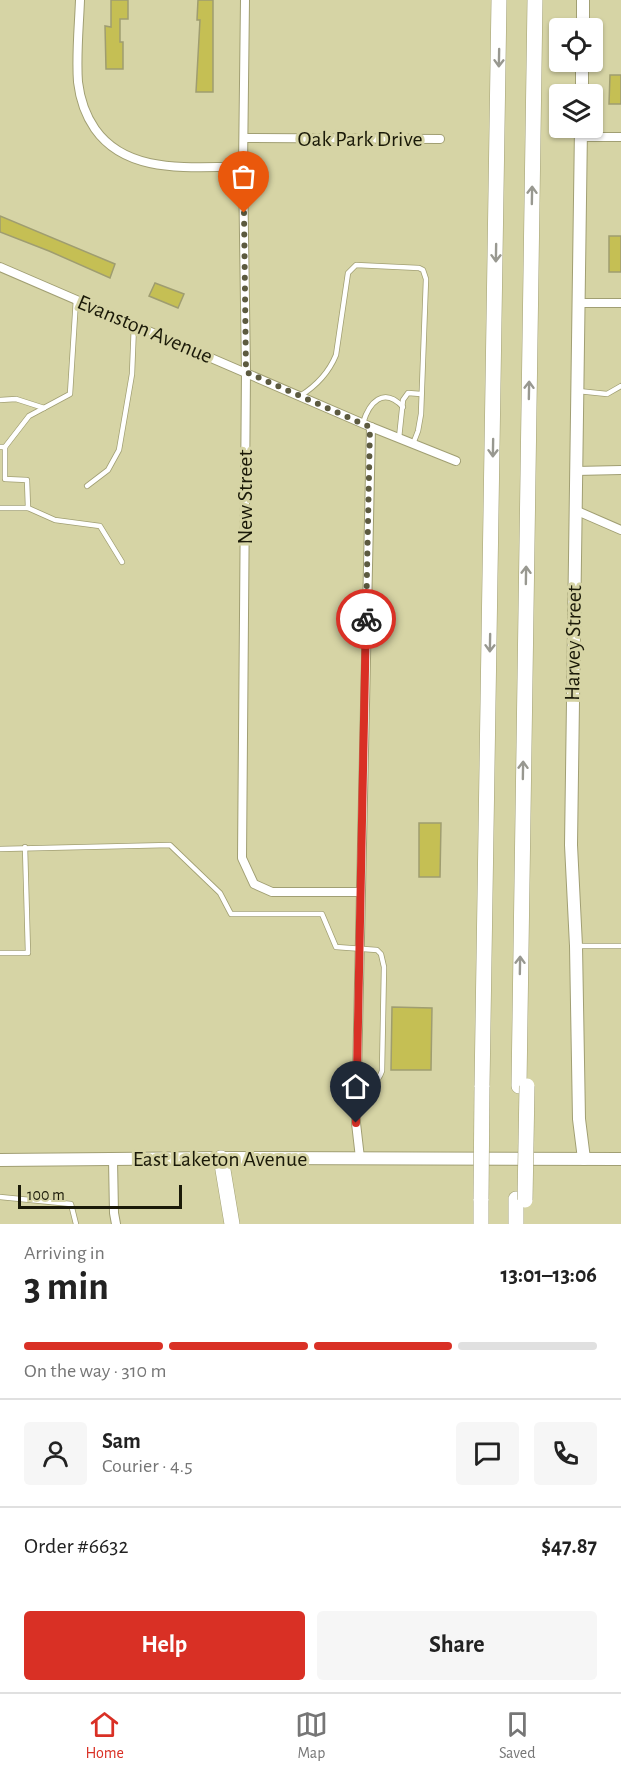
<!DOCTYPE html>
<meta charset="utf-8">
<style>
body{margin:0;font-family:"Alegreya Sans",sans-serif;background:#f6f6f6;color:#222;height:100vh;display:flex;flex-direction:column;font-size:22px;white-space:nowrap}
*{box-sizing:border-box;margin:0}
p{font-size:20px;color:#767676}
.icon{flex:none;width:33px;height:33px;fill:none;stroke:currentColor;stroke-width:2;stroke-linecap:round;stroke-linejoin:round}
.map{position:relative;height:1224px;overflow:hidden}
.details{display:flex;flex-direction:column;background:#fff;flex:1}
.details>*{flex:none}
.tools{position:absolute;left:549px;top:18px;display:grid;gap:12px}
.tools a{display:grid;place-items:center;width:54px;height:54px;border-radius:6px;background:#fff;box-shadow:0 2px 4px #0004;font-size:30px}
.scale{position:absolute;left:18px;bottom:15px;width:164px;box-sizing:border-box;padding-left:6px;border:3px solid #1a1908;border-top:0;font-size:16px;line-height:21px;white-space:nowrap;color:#1a1908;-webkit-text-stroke:4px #d6d4a5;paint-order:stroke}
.pin{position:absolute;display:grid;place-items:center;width:51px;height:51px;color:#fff;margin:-62px -26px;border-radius:50% 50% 50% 0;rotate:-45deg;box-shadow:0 0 6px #0007}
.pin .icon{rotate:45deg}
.courier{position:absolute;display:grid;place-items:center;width:60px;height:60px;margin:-30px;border:4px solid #d93025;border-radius:50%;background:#fff;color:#222;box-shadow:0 2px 8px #0007}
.summary em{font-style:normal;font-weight:600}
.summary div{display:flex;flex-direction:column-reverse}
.summary{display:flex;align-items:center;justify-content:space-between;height:102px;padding:0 24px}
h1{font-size:39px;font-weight:600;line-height:45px}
.bar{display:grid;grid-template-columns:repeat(4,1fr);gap:9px 6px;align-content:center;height:72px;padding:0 24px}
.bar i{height:8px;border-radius:4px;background:#e0e0e0}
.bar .active{background:#d93025}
.bar p{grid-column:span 4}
.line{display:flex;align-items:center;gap:15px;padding:0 24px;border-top:2px solid #e0e0e0}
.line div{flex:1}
.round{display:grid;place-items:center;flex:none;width:63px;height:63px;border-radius:6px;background:#f6f6f6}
.primary-button{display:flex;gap:12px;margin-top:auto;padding:12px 24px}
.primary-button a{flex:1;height:69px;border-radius:6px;background:#d93025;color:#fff;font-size:24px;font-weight:600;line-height:69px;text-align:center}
.primary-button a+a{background:#f6f6f6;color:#222}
.tab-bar{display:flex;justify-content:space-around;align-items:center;height:84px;border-top:2px solid #e0e0e0;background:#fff;font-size:16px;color:#767676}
.tab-bar a{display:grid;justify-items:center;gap:3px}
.tab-bar .active{color:#d93025}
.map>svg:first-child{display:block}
.building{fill:#c5bf54;stroke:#9f9d70;stroke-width:1.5}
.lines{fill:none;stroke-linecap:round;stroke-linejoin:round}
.lane-casing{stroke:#a19f73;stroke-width:6}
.street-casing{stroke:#a19f73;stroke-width:10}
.secondary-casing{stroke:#a19f73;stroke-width:14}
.highway-casing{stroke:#a19f73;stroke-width:16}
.lane{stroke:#fff;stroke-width:4.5}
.street{stroke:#fff;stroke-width:8}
.secondary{stroke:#fff;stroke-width:12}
.highway{stroke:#fff;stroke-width:15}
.highway-bridge-casing{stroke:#a19f73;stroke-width:16;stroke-linecap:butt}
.highway-bridge{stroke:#fff;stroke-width:15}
.oneway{stroke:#989890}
.done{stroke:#5c5a3f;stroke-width:6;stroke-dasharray:0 10.8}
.route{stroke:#d93025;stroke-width:8}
.labels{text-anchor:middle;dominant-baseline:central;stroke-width:6;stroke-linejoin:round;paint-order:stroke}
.street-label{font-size:22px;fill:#1a1908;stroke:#d6d4a5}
</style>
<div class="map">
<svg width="621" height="1224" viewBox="0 0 621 1224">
<rect width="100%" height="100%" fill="#d6d4a5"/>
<g class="building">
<polygon points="111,0 128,0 128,19 120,19 120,42 123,42 123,69 106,69 105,26 111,27"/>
<polygon points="198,0 213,0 213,92 196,92 200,20 197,20"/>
<polygon points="610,75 621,75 621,104 609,104"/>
<polygon points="0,216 115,264 110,278 49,251 0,232"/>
<rect x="609" y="236" width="12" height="36"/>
<polygon points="155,283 184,294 178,308 149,296"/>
<polygon points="419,823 441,823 440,877 419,877"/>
<polygon points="392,1007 432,1008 431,1070 391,1070"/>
</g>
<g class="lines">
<g class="lane-casing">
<g id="lane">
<polyline points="578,391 607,394 621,386"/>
<path d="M300,396C316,386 329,372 336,355L348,273L356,265L419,268L423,270L426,279L421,414L418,431L413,444"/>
<polyline points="0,400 16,399 44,408"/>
<path d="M363,423C369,403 383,386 403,407"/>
<polyline points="399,438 403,400 408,393 421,394"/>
<polyline points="0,447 5,447 5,479 27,480 28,508 0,508"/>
<polyline points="5,447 29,416 70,394 76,299"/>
<polyline points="87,486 108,470 119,450 132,374 134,324"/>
<polyline points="28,508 55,520 100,526 122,562"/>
<path d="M0,849L170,845L220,893L231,914H322L336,947L377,950L381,954L384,967L382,1071C377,1085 371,1084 358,1084"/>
<polyline points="576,946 621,946"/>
<polyline points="0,953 28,953 25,847"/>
<polyline points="0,1197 71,1204 76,1224"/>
</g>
</g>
<g class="street-casing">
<g id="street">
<path d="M80,0C79,27 76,55 78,82C80,99 86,116 95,129C128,176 193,166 243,167"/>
<polyline points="245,0 243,167 246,372 242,858 254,884 272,892 360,892"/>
<polyline points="581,137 621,137"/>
<polyline points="244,138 440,139"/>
<polyline points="0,267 371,427 456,461"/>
<polyline points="578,303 621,303"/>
<polyline points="576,471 621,470"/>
<polyline points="575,510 621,530"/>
<polyline points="360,1158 356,1123 371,427"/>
<polyline points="113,1160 114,1213 116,1224"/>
</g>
</g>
<g class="secondary-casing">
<g id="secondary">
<polyline points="583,28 583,0"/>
<polyline points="582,94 582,62"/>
<polyline points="581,128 571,845 576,946 579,1119 584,1159"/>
<polyline points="0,1160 221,1158 621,1159"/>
</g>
</g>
<g class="highway-casing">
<g id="highway">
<polyline points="519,1086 535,0"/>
<polyline points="482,1087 499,0"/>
<polyline points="221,1158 232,1224"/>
<polyline points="481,1224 481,1199"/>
<polyline points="516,1224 516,1199"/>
</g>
</g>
<use href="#lane" class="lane"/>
<use href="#street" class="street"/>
<use href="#secondary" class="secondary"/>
<use href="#highway" class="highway"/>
<g class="highway-bridge-casing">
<g id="highway-bridge">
<polyline points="481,1199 482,1087"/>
<polyline points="525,1200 527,1086"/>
</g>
</g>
<use href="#highway-bridge" class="highway-bridge"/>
</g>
<defs><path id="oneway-shaft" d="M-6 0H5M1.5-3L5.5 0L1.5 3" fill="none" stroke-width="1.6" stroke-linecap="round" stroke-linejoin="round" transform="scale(1.5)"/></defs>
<g class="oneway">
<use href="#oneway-shaft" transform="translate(499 58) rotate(91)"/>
<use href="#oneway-shaft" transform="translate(532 195) rotate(-89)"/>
<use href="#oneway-shaft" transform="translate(496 253) rotate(91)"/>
<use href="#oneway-shaft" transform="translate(529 390) rotate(-89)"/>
<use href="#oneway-shaft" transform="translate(493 448) rotate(91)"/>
<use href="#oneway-shaft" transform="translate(526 575) rotate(-89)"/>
<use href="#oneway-shaft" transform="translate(490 643) rotate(91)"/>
<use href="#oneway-shaft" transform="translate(523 770) rotate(-89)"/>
<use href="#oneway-shaft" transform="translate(520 965) rotate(-89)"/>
</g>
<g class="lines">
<polyline class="done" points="244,213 246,372 370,427 366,619"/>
<polyline class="route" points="356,1123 366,619"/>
</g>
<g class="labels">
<g class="street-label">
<text x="360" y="139">Oak Park Drive</text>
<text transform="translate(145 329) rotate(23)">Evanston Avenue</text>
<text transform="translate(245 497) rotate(-90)">New Street</text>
<text transform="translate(573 643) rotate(-89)">Harvey Street</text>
<text x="220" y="1159">East Laketon Avenue</text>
</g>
</g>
</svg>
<div class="tools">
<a><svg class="icon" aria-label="locate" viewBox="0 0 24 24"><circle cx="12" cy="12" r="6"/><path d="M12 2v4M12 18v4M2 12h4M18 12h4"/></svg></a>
<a><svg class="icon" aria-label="layers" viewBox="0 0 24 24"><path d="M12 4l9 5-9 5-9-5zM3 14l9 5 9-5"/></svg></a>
</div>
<div class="scale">100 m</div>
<div class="pin" style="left:244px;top:213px;background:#ea580c"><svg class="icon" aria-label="bag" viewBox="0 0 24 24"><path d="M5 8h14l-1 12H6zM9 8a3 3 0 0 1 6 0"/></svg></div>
<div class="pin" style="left:356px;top:1123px;background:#1f2937"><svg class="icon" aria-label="home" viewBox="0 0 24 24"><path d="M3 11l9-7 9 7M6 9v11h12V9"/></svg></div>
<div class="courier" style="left:366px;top:619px"><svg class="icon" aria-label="bike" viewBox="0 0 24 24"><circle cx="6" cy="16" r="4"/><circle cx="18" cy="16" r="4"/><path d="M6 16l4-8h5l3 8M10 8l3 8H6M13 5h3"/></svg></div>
</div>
<section class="details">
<div class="summary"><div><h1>3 min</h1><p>Arriving in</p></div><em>13:01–13:06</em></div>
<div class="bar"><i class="active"></i><i class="active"></i><i class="active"></i><i></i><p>On the way · 310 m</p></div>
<div class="line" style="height:108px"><a class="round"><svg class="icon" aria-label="person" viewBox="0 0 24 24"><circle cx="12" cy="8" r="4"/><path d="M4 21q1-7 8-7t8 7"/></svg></a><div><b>Sam</b><p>Courier · 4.5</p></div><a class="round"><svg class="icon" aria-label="chat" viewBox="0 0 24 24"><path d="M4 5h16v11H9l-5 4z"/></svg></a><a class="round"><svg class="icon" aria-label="phone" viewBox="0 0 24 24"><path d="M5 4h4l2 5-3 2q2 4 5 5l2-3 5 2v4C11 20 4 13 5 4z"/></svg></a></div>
<div class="line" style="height:78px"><div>Order #6632</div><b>$47.87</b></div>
<div class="primary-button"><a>Help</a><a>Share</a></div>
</section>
<nav class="tab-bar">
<a class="active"><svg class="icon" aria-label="home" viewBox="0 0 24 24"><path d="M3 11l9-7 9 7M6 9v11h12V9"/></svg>Home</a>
<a><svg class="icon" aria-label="map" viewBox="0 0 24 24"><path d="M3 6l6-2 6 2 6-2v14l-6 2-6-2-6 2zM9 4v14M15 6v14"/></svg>Map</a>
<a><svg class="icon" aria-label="saved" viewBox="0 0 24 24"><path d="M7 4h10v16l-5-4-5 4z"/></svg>Saved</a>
</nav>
